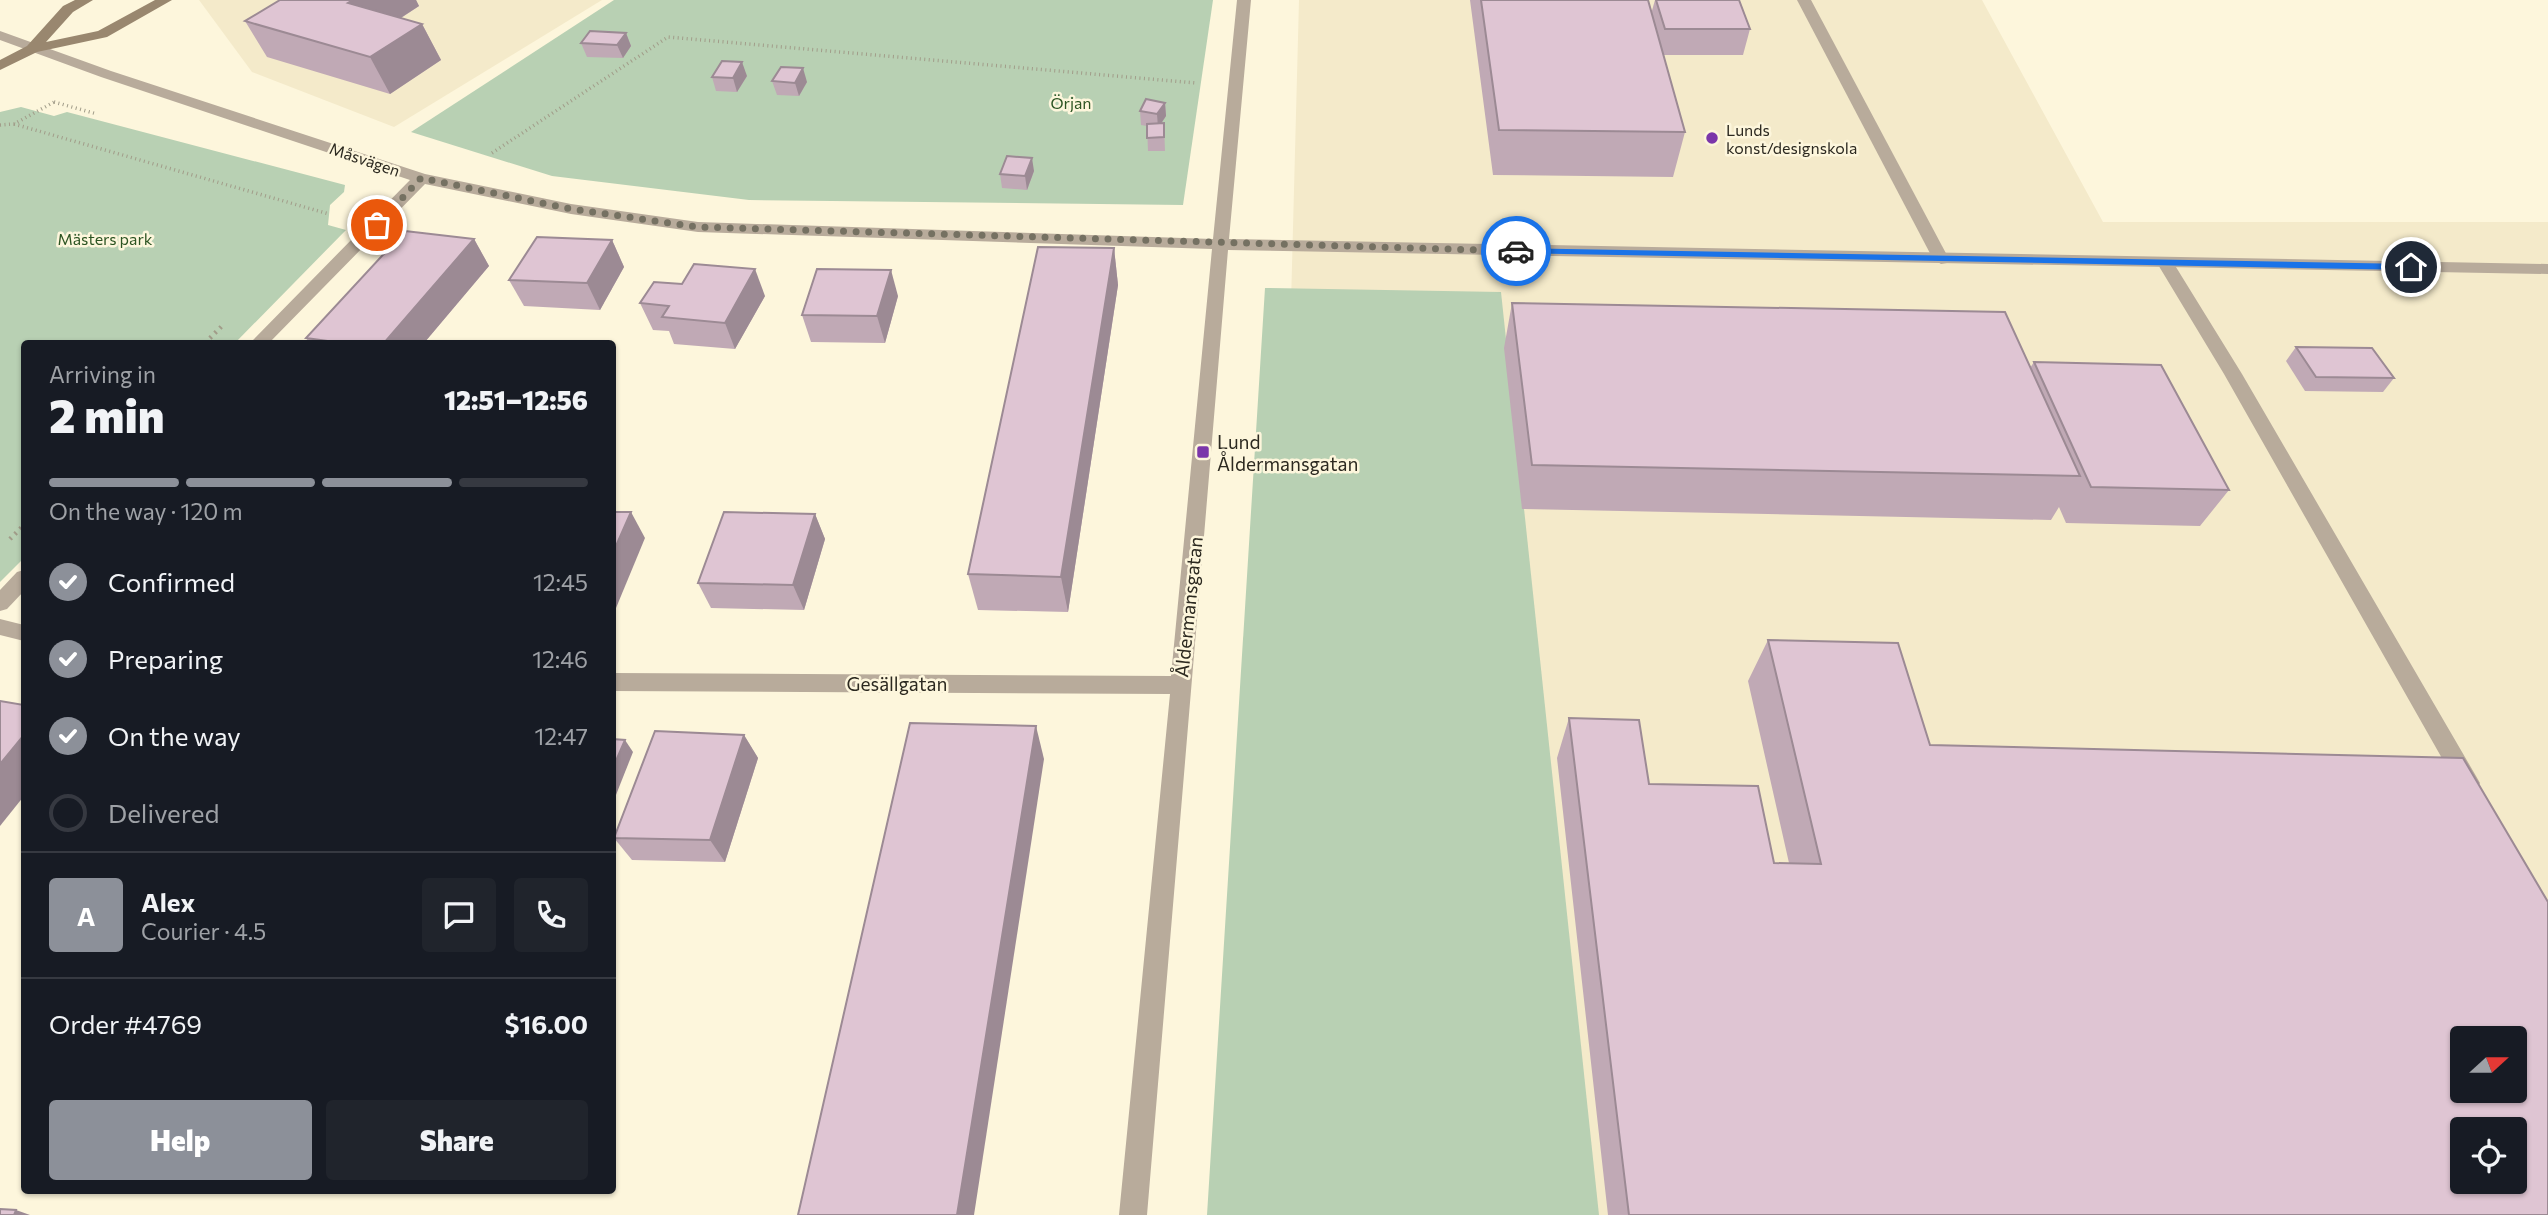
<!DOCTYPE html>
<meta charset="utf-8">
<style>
body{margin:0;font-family:Commissioner,sans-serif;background:#20242c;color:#f1f3f6;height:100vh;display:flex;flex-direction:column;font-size:26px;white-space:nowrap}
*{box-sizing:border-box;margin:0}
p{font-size:23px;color:#9ea1a6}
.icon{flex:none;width:38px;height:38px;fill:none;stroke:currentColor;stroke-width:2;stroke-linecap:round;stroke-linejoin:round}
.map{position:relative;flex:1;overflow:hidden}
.drawer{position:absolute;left:21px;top:340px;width:595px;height:854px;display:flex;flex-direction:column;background:#171b24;border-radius:7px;box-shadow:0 2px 5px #0004}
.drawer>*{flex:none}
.needle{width:46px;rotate:69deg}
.controls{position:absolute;left:2450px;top:1026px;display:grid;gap:14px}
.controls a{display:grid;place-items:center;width:77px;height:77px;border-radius:7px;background:#171b24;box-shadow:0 2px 5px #0004;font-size:35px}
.pin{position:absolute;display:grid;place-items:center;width:60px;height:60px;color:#fff;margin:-30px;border:4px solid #fff;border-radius:50%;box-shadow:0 2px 7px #0007}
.courier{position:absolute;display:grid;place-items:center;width:70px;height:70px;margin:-35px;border:5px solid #1a73e8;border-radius:50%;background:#fff;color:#222;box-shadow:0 2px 9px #0007}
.head em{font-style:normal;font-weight:800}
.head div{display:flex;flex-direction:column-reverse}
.head{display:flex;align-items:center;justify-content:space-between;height:119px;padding:0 28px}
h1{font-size:46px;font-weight:800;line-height:52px}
.bar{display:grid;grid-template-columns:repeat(4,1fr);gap:10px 7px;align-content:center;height:84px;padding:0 28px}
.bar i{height:9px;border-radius:5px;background:#363941}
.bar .selected{background:#8c9099}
.bar p{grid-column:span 4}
.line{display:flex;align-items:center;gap:18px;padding:0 28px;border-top:2px solid #363941}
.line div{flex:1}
.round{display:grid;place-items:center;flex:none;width:74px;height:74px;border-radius:7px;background:#20242c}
ol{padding:0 28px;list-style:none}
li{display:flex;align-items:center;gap:21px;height:77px}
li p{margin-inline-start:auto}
li .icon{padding:7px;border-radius:50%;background:#8c9099;color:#fff;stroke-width:4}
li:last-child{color:#9ea1a6}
li i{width:38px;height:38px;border:4px solid #363941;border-radius:50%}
.action{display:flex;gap:14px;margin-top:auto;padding:14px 28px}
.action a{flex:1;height:80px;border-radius:7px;background:#8c9099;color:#fff;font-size:28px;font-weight:800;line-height:80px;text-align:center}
.action a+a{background:#20242c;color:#f1f3f6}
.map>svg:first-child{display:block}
.built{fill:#f4eaca;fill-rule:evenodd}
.green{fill:#b8d0b3}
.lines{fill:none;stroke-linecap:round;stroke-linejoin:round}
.path-far1{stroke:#a19c89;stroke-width:3.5;stroke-dasharray:1 3.5;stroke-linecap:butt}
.path{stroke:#a19c89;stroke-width:4.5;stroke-dasharray:2 5;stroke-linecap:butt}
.service{fill:#b8ab9b;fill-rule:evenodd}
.minor{fill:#b8ab9b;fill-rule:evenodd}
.secondary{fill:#99876f;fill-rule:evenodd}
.wall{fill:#c0a9b5}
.shaded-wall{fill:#9c8a94}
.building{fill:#dfc5d3;stroke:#9c8a94;stroke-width:2;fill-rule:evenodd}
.route{fill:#1a73e8}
.done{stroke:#757162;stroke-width:7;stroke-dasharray:0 12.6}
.poi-dot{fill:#7b36aa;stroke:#fdf6dc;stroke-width:2.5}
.labels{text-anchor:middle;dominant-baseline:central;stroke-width:5;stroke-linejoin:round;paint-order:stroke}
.far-park-label{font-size:16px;fill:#2c5422;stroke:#fdf6dc}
.far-poi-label{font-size:16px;fill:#2c2920;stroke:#fdf6dc;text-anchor:start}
.far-street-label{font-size:16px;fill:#2c2920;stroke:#fdf6dc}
.poi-label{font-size:19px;fill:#2c2920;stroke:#fdf6dc;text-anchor:start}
.street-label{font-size:19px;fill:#2c2920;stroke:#fdf6dc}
</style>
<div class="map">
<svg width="2548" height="1215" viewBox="0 0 2548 1215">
<rect width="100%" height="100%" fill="#fdf6dc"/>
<g class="built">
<polygon points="199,0 602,0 394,127 252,72"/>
<path d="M1299,0H1982L2103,222H2548V1215H1267ZM2462,1038H2515V1090H2462ZM2462,1129H2515V1181H2462Z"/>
</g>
<g class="green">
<polygon points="614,0 1213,0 1183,205 749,200 552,176 411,132"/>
<polygon points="21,107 54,116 67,112 345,185 344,192 330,205 328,225 346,230 235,343 24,343 24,558 0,582 0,112"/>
<polygon points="1265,288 1501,292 1599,1215 1207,1215"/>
</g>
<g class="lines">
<g class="path-far1">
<polyline points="54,102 97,114"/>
<polyline points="14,124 329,214"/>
<polyline points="0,125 14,124 56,101"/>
<polyline points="492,153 668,37 1196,83"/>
</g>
<g class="path">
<polyline points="205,343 224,324"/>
<polyline points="10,539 24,525"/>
</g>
<g class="service">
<polygon points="1797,0 1811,0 1949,259 1947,263 1941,264 1933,259"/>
<polygon points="2165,258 2171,259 2242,374 2476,776 2480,783 2476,790 2468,793 2460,790 2224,374 2157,263"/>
</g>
<g class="minor">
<polygon points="1237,0 1251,0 1229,239 2548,264 2548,274 1228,250 1147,1215 1119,1215 1170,694 612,691 612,673 1171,676 1212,249 698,232 571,214 425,184 269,343 250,343 410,180 101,77 0,40 0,31 111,71 425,174 571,204 698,222 1213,239"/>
<polygon points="24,570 24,591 7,609 0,611 0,590 17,572"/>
<polygon points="0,619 24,625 24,641 0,635"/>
</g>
<polygon class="secondary" points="75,0 93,0 73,12 46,42 98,31 155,0 172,0 107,37 37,52 0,70 0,60 27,46 63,6"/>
</g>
<g class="wall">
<polygon points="280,0 416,0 419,6 401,18 422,24 441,60 390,94 267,57 245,21"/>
<polygon points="1470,0 1648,0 1651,14 1655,0 1739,0 1750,29 1743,55 1663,55 1685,132 1673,177 1493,175"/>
<polygon points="626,33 631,46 623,58 587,57 581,43"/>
<polygon points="747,76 737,92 716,91 712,77"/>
<polygon points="772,81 807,82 799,96 777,95"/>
<polygon points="1165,103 1166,116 1161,124 1164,123 1165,151 1148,151 1147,126 1141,125 1140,111"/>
<polygon points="1034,171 1027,190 1002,188 1000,174"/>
<polygon points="474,239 489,266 424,343 309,343 306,338"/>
<polygon points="612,240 624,267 600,310 524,306 509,280"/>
<polygon points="1114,248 1118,285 1068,612 978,610 968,574"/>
<polygon points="765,296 735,349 674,344 669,331 653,330 640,303"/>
<polygon points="898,296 885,343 811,342 802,315"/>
<polygon points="1512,303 2030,368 2034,362 2229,490 2200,526 2066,523 2059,507 2051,520 1522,509 1504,348"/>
<polygon points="2296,347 2394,378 2383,392 2305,391 2286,361"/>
<polygon points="815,514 825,539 804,610 711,608 698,583"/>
<polygon points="1768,640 1930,745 2548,1215 1608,1215 1557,758 1569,718 1649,784 1774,863 1789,863 1748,681"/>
<polygon points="744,735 758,758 725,862 632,860 614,838"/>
</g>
<g class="shaded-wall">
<polygon points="353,0 416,0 419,6 368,39 348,3"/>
<polygon points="422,24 441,60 390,94 370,57"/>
<polygon points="626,33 631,46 623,58 617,45"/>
<polygon points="742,62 747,76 737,92 733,78"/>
<polygon points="803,68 807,82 799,96 795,83"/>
<polygon points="1165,103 1166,116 1158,128 1157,114"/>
<polygon points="1032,158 1034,171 1027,190 1025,176"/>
<polygon points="474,239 489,266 424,343 384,343"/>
<polygon points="612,240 624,267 600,310 587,283"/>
<polygon points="1114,248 1118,285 1068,612 1061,577"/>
<polygon points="755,269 765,296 735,349 725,323"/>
<polygon points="891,270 898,296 885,343 877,316"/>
<polygon points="631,512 645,538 616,608 612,603 612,555"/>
<polygon points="815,514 825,539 804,610 793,585"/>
<polygon points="1036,726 1044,759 974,1215 957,1215"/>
<polygon points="24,735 24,796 0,826 0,764"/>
<polygon points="744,735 758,758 725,862 710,840"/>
<polygon points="625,740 633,752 612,805 612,770"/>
<polygon points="16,1210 30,1215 14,1215"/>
</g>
<g class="building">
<polygon points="280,0 353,0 348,3 422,24 370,57 245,21"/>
<polygon points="1481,0 1648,0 1685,132 1499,130"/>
<polygon points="1656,0 1739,0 1750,29 1665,29"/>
<polygon points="590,31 626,33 617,45 581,43"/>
<polygon points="722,61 742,62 733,78 712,77"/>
<polygon points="781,67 803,68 795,83 772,81"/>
<polygon points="1146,99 1165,103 1157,114 1140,111"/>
<polygon points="1164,123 1164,137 1147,138 1147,124"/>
<polygon points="1007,156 1032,158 1025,176 1000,174"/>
<polygon points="405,231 474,239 384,343 342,343 306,338"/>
<polygon points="537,237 612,240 587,283 509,280"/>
<polygon points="1038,247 1114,248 1061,577 968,574"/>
<polygon points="694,264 755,269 725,323 662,317 669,306 640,303 654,282 682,284"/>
<polygon points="817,269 891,270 877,316 802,315"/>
<polygon points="1512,303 2005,312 2080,476 1532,465"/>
<polygon points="2296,347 2372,348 2394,378 2316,377"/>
<polygon points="2034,362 2161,365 2229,490 2091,487"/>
<polygon points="612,512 631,512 612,555"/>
<polygon points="724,512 815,514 793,585 698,583"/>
<path d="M1768,640L1898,643L1930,745L2463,758L2548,902V1215H1629L1569,718L1639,720L1649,784L1758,786L1774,863L1821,864ZM2462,1038H2515V1090H2462ZM2462,1129H2515V1181H2462Z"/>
<polygon points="0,701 24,705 24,735 0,764"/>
<polygon points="910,723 1036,726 957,1215 798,1215"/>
<polygon points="655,731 744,735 710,840 614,838"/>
<polygon points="612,739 625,740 612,770"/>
<polygon points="0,1209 16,1210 14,1215 0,1215"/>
</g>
<polygon class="route" points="1516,248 2411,264 2416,267 2411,270 1513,253 1512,251"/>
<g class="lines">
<polyline class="done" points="377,225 421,178 571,209 698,227 1516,251"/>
</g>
<g class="poi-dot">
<circle cx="1712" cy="138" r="7"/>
<rect x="1196" y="445" width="14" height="14" rx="3.5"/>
</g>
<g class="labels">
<g class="far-park-label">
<text x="1071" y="102">Örjan</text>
<text x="105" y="238">Mästers park</text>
</g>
<g class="far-poi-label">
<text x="1726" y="129">Lunds<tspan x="1726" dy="18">konst/designskola</tspan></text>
</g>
<g class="far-street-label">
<text transform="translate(365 159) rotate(19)">Måsvägen</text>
</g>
<g class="poi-label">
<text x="1217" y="441">Lund<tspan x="1217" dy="22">Åldermansgatan</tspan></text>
</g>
<g class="street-label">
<text transform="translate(1188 607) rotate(-84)">Åldermansgatan</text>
<text x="897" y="683">Gesällgatan</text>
</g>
</g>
</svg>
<div class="controls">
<a><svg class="needle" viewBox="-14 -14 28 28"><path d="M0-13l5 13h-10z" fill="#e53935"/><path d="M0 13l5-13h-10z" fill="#9ea1a6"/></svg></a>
<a><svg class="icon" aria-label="locate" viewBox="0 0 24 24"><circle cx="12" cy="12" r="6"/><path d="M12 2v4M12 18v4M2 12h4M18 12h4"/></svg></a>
</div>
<div class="pin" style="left:377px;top:225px;background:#ea580c"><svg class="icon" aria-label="bag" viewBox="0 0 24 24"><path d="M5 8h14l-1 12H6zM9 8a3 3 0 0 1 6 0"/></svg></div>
<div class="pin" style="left:2411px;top:267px;background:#1f2937"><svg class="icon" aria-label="home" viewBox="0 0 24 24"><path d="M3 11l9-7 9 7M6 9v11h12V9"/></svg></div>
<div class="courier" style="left:1516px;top:251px"><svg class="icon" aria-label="car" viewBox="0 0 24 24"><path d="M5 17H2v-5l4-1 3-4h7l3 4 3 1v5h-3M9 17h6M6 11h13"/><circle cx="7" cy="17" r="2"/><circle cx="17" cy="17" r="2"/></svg></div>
<section class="drawer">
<div class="head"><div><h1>2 min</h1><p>Arriving in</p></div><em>12:51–12:56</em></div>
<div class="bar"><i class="selected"></i><i class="selected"></i><i class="selected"></i><i></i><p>On the way · 120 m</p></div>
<ol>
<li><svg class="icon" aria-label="check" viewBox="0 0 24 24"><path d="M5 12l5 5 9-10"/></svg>Confirmed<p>12:45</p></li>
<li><svg class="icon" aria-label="check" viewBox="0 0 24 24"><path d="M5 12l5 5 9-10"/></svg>Preparing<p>12:46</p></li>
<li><svg class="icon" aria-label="check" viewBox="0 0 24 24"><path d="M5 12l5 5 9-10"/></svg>On the way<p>12:47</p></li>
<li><i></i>Delivered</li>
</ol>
<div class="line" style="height:126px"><b class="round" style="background:#8c9099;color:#fff">A</b><div><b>Alex</b><p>Courier · 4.5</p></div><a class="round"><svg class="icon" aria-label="chat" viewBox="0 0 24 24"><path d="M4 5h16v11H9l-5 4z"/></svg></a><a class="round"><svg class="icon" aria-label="phone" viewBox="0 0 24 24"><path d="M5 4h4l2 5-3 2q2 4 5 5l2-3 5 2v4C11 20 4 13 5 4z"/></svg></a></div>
<div class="line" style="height:91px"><div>Order #4769</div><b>$16.00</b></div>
<div class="action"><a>Help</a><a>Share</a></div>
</section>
</div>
